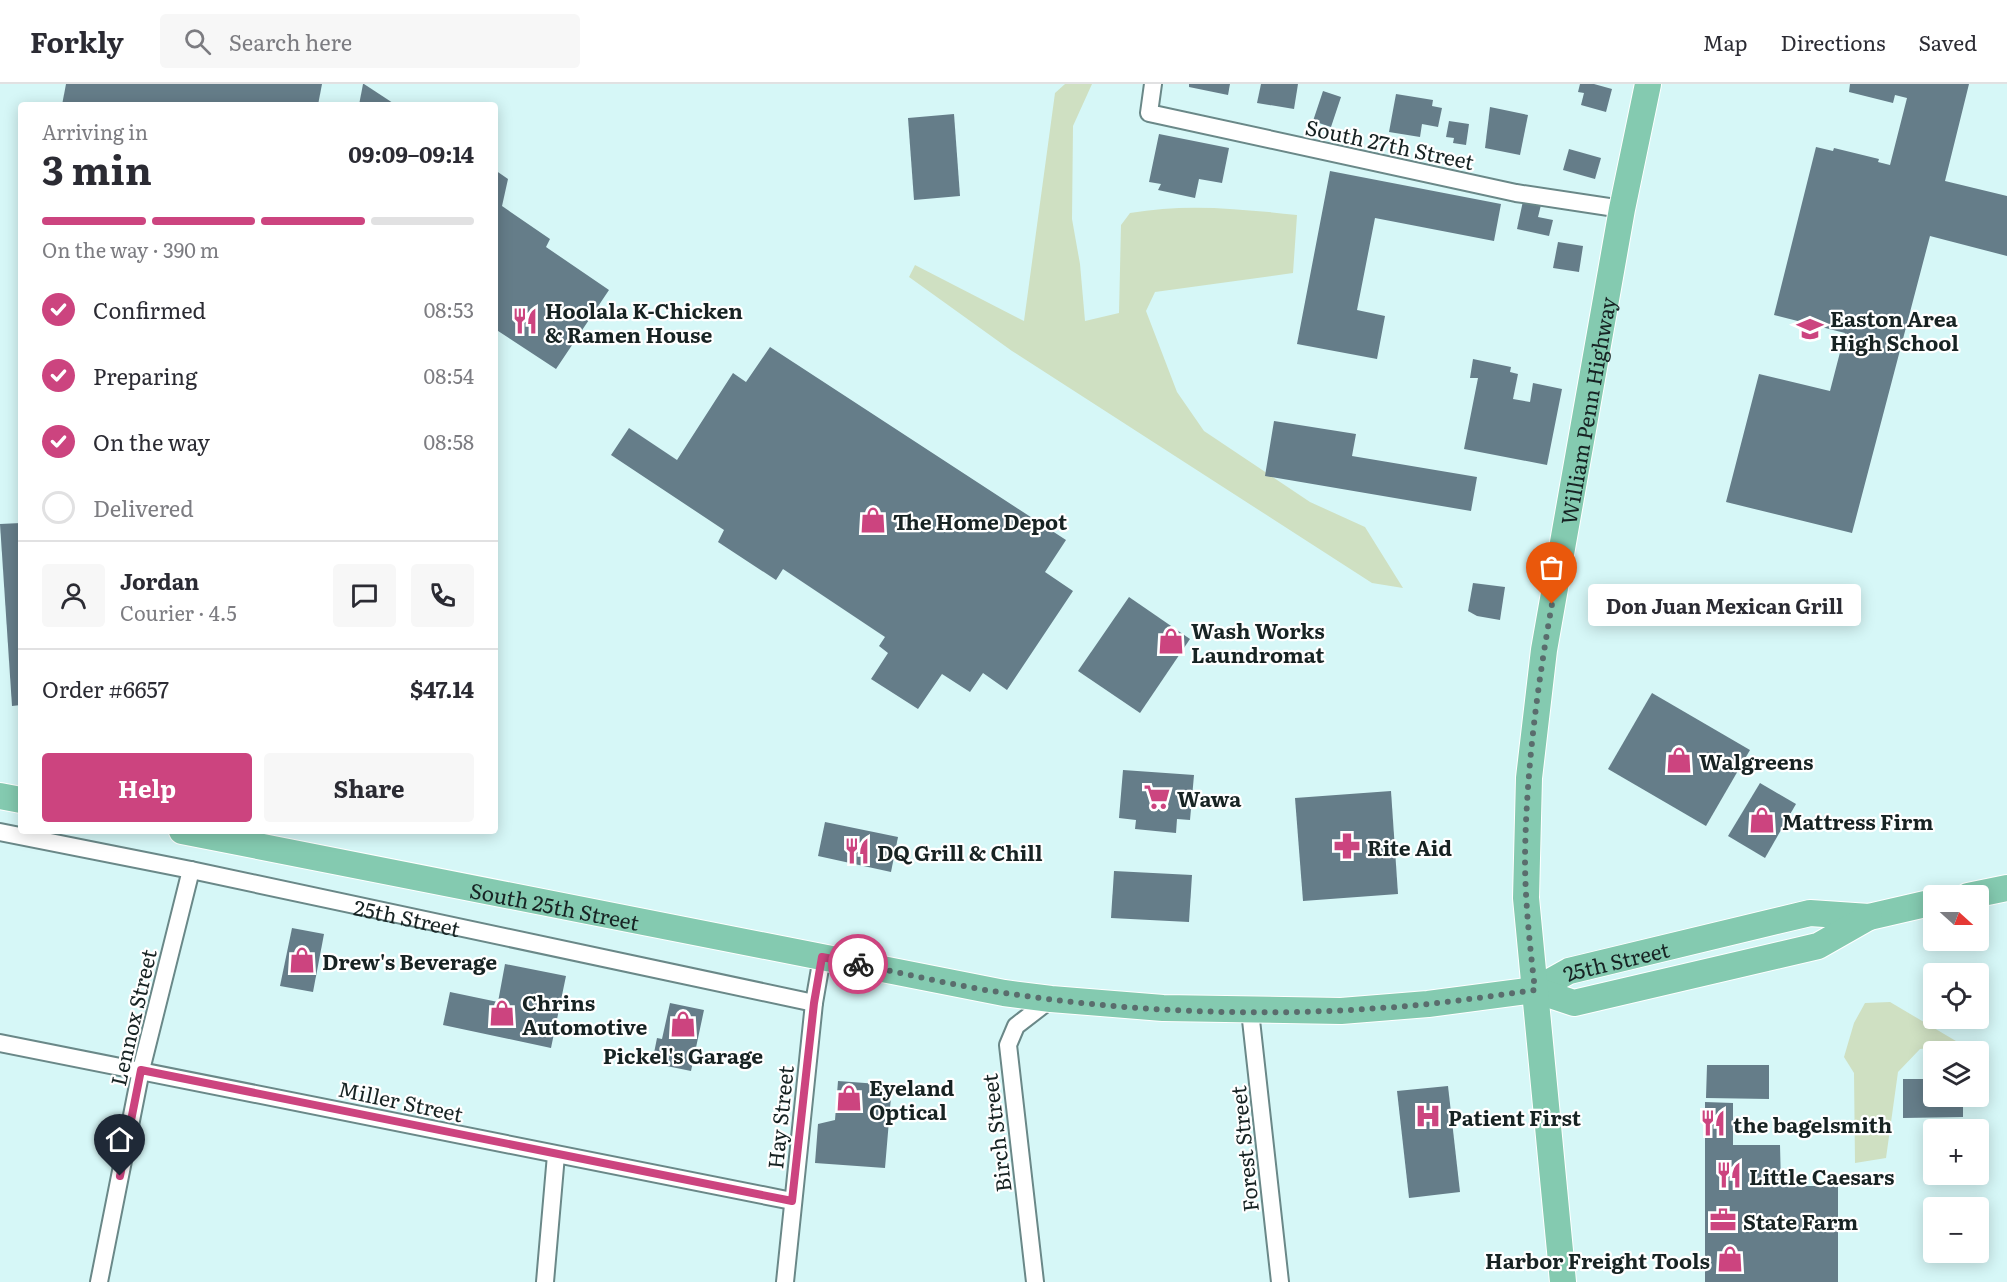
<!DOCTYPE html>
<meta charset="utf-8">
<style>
body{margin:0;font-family:Literata,serif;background:#f7f7f7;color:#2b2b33;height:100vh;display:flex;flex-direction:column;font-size:22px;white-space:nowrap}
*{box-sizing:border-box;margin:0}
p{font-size:20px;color:#7c7c81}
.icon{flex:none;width:33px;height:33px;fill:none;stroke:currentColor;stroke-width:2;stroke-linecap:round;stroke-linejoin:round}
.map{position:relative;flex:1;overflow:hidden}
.details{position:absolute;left:18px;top:18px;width:480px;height:732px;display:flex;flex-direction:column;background:#fff;border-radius:6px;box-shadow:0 3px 15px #0003}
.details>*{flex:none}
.needle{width:39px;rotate:111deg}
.controls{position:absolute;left:1923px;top:801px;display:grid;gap:12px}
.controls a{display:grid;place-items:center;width:66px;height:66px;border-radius:6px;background:#fff;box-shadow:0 3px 15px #0003;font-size:30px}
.pin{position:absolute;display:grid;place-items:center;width:51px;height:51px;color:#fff;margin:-62px -26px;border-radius:50% 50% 50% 0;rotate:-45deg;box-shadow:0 0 6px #0007}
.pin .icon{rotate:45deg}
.courier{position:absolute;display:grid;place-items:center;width:60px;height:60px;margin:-30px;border:4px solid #cc447f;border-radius:50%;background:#fff;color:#222;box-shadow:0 2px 8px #0007}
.bubble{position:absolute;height:42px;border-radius:6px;background:#fff;box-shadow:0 3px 15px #0003;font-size:20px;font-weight:700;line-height:42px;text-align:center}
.head em{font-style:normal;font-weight:700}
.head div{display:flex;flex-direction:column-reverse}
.head{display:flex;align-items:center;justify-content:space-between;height:102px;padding:0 24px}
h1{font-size:39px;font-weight:700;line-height:45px}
.bar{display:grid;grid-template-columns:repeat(4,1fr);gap:9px 6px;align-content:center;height:72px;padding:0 24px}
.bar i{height:8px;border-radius:4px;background:#e1e1e2}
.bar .current{background:#cc447f}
.bar p{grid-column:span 4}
.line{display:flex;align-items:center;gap:15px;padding:0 24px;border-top:2px solid #e1e1e2}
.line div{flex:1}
.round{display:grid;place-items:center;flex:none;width:63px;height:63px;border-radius:6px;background:#f7f7f7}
ol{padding:0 24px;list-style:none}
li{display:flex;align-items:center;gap:18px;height:66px}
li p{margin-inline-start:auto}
li .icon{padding:6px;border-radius:50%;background:#cc447f;color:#fff;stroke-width:4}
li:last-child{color:#7c7c81}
li i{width:33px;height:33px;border:3px solid #e1e1e2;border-radius:50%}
.primary-button{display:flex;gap:12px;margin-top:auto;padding:12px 24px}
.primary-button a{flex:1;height:69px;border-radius:6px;background:#cc447f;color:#fff;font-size:24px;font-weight:700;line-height:69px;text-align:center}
.primary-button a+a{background:#f7f7f7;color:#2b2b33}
header{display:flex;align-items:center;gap:36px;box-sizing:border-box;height:84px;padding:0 30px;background:#fff;border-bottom:2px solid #e1e1e2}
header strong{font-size:28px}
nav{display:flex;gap:33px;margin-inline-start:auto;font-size:21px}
.search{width:420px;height:54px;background:#f7f7f7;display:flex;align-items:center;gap:15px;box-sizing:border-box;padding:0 21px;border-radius:6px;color:#7c7c81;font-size:22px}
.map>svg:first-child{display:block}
.green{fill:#cfe0c2}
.building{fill:#657d89}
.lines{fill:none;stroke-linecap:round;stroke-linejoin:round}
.minor-casing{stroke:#6a8888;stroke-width:20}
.primary-casing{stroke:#fff;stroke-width:28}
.minor{stroke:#fff;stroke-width:16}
.primary{stroke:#84cab0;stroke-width:26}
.done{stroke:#5a6d6d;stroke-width:6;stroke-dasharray:0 10.8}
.route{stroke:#cc447f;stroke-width:8}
.labels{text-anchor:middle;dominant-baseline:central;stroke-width:4.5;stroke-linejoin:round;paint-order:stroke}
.street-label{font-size:21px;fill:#172323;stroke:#fff}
.poi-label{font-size:21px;font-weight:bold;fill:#172323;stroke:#fff;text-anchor:start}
</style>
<header>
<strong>Forkly</strong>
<div class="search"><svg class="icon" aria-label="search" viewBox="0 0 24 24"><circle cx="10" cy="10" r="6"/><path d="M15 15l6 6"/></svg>Search here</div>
<nav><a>Map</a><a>Directions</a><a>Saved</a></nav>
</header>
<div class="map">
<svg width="2007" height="1198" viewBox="0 0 2007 1198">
<rect width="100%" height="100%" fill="#d6f7f7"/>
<g class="green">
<path d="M1065,0H1092L1073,42L1072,135L1080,180L1085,237L1119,229L1121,141L1130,129C1186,119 1241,125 1297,131L1293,189L1155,208L1146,227L1177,308L1204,347L1310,418L1365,443L1403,504L1372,499L1012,267L909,193L915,181L1024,237L1055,9Z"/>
<polygon points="1890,918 1961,960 1920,965 1898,988 1886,1074 1855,1079 1854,989 1844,973 1854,939 1865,919"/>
</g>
<g class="building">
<polygon points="66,0 322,0 318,21 62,21"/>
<polygon points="363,0 364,0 396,21 359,21"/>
<polygon points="1189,0 1230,0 1228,11 1189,3"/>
<polygon points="1261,0 1298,0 1294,25 1257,19"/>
<polygon points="1580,0 1594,0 1612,5 1606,28 1581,21 1584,9 1578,8"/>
<polygon points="1850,0 1969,0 1945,97 2007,112 2007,172 1930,152 1852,449 1726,418 1759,290 1830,307 1845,249 1774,231 1816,63 1833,67 1834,64 1879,75 1878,78 1890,81 1907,14 1895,11 1893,19 1849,8"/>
<polygon points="1323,7 1341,13 1331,43 1313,37"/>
<polygon points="1396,10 1433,16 1432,22 1442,24 1438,43 1422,40 1420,53 1389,48"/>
<polygon points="1490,23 1528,31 1520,71 1485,64"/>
<polygon points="954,30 960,112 914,116 908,34"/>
<polygon points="1449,37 1469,40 1466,61 1453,59 1454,54 1446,53"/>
<polygon points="1159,50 1229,64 1222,99 1199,95 1195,114 1158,106 1161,100 1149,98"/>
<polygon points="1569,65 1601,74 1595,95 1563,86"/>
<polygon points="495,86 508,95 502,122 550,155 546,163 609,206 556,285 495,245"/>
<polygon points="1330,87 1501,120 1494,157 1375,134 1357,226 1385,232 1377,275 1297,260"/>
<polygon points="1523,117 1541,121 1538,133 1553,136 1549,152 1517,145"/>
<polygon points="1558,158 1583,162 1579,188 1553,184"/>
<polygon points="770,263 1066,456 1045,488 1073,507 1007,606 983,589 970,608 942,590 918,625 871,595 888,569 879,562 885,553 783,485 776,496 718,458 724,446 611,371 629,344 677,376 733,289 746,298"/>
<polygon points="1473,275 1511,283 1510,288 1518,290 1513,315 1530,318 1533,299 1562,305 1547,381 1464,365 1478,294 1470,294"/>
<polygon points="1274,337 1356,350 1352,372 1477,393 1471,427 1265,392"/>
<polygon points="21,439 21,621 12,622 0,440"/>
<polygon points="1473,499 1505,503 1500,536 1477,532 1468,527"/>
<polygon points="1129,513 1190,555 1140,629 1078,587"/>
<polygon points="1652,609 1750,666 1706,742 1608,685"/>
<polygon points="1123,686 1194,691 1190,736 1177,735 1176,749 1135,745 1136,736 1119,734"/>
<polygon points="1760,699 1796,720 1765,774 1728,752"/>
<polygon points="1391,707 1398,810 1303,817 1295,714"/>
<polygon points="825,738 898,753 891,788 818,772"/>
<polygon points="1114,787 1192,791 1189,838 1111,834"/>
<polygon points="292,844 324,850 313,908 280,902"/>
<polygon points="505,880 566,892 551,964 443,941 450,908 498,918"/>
<polygon points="670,919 704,926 691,987 652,979 657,954 662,955"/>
<polygon points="1707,981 1769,981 1769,1015 1706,1014"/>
<polygon points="1903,995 1934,995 1934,1012 1963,1012 1963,1033 1903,1034"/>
<polygon points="838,997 892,1001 885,1084 815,1079 818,1040 835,1036"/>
<polygon points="1448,1002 1460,1108 1409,1114 1397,1007"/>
<polygon points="1705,1018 1733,1019 1733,1061 1780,1061 1781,1102 1838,1102 1838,1198 1705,1198"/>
</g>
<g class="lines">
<g class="minor-casing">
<g id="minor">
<polyline points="1153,0 1149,29 1516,109 1622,125"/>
<path id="s1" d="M0,748L191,786L814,919"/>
<polyline points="1250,927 1280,1198"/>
<polyline points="0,959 792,1117"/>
<polyline points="99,1198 141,986 191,786"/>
<polyline points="545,1198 556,1071"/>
<polyline points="785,1198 814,919 822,873"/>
<polyline points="1035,1198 1008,961 1016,942 1051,915"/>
</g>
</g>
<g class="primary-casing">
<g id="primary">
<polyline points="0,712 21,716"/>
<path id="s2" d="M182,747L1004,909L1051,915L1163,924L1341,927L1428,920L1535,906L1569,887L1810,829L1869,833L1934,818"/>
<polyline points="1968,812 2007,804"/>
<polyline points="1535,906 1574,919 1818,862 1869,833"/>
<path id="s3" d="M1563,1198L1526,814L1529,694L1544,566L1622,125L1648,0"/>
</g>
</g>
<use href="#minor" class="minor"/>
<use href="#primary" class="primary"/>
</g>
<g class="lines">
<path class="done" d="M858,880C907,890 956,902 1005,909C1128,928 1258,933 1381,924C1433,921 1484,913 1535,906C1530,863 1525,818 1525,774C1526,689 1537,604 1552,520"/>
<polyline class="route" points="120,1092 141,986 792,1117 814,919 822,873 858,880"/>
</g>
<defs>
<g id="restaurant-bare" transform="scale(2.07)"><path d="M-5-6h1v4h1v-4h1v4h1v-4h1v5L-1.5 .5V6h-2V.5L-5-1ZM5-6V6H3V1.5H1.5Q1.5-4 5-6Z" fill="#cc447f" stroke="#fff" stroke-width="2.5" paint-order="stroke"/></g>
<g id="school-bare" transform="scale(2.07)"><path d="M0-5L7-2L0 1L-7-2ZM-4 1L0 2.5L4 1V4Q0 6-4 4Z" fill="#cc447f" stroke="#fff" stroke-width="2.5" paint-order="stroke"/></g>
<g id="shop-bare" transform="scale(2.07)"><path d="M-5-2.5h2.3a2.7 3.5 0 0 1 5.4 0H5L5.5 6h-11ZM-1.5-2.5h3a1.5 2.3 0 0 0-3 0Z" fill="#cc447f" stroke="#fff" stroke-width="2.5" paint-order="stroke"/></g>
<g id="supermarket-bare" transform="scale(2.07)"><path d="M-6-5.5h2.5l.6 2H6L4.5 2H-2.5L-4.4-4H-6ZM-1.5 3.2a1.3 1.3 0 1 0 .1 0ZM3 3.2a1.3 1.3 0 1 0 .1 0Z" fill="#cc447f" stroke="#fff" stroke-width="2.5" paint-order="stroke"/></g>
<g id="pharmacy-bare" transform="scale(2.07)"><path d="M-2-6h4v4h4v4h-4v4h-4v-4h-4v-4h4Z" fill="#cc447f" stroke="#fff" stroke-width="2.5" paint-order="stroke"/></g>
<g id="hospital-bare" transform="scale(2.07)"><path d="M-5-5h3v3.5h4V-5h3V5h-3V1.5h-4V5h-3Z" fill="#cc447f" stroke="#fff" stroke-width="2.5" paint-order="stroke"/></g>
<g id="office-bare" transform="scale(2.07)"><path d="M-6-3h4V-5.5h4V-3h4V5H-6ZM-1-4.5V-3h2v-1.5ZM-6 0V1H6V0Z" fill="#cc447f" stroke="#fff" stroke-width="2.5" paint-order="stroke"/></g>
</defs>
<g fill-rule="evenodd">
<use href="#restaurant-bare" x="525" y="237"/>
<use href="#school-bare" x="1810" y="245"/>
<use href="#shop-bare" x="873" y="436"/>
<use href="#shop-bare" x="1171" y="557"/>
<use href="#shop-bare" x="1679" y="676"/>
<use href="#supermarket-bare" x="1157" y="713"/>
<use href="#shop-bare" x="1762" y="736"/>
<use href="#pharmacy-bare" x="1347" y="762"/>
<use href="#restaurant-bare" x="857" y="767"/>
<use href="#shop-bare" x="302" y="876"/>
<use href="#shop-bare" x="502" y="929"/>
<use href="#shop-bare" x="683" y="940"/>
<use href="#shop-bare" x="849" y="1014"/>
<use href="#hospital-bare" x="1428" y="1032"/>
<use href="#restaurant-bare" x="1713" y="1039"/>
<use href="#restaurant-bare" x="1729" y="1091"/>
<use href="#office-bare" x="1723" y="1136"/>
<use href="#shop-bare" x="1730" y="1175"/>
</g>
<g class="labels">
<g class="street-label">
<text transform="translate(1390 59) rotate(12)">South 27th Street</text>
<text stroke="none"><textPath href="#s3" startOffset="878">William Penn Highway</textPath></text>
<text stroke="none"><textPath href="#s2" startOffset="380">South 25th Street</textPath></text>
<text stroke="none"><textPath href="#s1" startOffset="416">25th Street</textPath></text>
<text stroke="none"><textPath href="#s2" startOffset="1458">25th Street</textPath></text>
<text transform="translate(132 933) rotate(-77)">Lennox Street</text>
<text transform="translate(401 1016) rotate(12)">Miller Street</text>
<text transform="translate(779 1033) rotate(-84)">Hay Street</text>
<text transform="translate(995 1049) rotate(-97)">Birch Street</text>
<text transform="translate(1243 1065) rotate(-96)">Forest Street</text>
</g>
<g class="poi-label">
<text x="545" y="225">Hoolala K-Chicken<tspan x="545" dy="24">&amp; Ramen House</tspan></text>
<text x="1830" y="233">Easton Area<tspan x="1830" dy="24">High School</tspan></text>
<text x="893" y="436">The Home Depot</text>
<text x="1191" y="545">Wash Works<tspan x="1191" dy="24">Laundromat</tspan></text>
<text x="1699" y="676">Walgreens</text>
<text x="1177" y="713">Wawa</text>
<text x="1782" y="736">Mattress Firm</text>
<text x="1367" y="762">Rite Aid</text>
<text x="877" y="767">DQ Grill &amp; Chill</text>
<text x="322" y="876">Drew's Beverage</text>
<text x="522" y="917">Chrins<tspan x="522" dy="24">Automotive</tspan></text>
<text x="683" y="970" text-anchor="middle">Pickel's Garage</text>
<text x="869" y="1002">Eyeland<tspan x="869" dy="24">Optical</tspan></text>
<text x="1448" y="1032">Patient First</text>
<text x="1733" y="1039">the bagelsmith</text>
<text x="1749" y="1091">Little Caesars</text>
<text x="1743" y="1136">State Farm</text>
<text x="1710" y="1175" text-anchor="end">Harbor Freight Tools</text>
</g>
</g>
</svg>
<div class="controls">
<a><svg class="needle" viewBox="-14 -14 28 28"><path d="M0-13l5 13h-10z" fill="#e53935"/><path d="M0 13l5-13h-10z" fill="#7c7c81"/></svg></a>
<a><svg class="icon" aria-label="locate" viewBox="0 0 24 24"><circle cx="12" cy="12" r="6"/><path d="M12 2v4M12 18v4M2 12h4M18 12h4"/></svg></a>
<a><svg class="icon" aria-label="layers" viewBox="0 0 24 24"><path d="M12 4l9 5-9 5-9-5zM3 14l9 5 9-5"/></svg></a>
<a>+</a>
<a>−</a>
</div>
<div class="pin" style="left:1552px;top:520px;background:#ea580c"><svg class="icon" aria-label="bag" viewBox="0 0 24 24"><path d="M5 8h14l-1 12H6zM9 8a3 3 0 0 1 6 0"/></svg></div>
<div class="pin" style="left:120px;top:1092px;background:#1f2937"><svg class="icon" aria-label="home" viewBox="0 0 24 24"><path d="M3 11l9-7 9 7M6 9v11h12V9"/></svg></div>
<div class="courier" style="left:858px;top:880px"><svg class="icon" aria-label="bike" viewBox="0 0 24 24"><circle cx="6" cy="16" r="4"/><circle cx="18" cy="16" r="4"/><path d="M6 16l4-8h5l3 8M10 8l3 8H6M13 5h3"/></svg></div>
<div class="bubble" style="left:1588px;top:500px;width:273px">Don Juan Mexican Grill</div>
<section class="details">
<div class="head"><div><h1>3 min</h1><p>Arriving in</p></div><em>09:09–09:14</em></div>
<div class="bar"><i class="current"></i><i class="current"></i><i class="current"></i><i></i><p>On the way · 390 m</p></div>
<ol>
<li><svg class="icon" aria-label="check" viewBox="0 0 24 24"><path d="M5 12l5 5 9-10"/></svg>Confirmed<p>08:53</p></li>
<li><svg class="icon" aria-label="check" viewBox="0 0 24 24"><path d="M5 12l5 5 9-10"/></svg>Preparing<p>08:54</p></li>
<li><svg class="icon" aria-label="check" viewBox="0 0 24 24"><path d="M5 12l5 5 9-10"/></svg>On the way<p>08:58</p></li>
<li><i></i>Delivered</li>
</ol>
<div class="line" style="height:108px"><a class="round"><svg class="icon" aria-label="person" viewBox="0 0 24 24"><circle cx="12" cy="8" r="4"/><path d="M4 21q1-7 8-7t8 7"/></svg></a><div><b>Jordan</b><p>Courier · 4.5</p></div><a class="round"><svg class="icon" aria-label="chat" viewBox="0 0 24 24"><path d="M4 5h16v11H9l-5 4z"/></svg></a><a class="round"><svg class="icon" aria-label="phone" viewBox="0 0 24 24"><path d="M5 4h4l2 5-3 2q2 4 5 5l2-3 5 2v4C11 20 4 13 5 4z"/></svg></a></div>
<div class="line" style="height:78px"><div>Order #6657</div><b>$47.14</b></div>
<div class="primary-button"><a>Help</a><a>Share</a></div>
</section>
</div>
